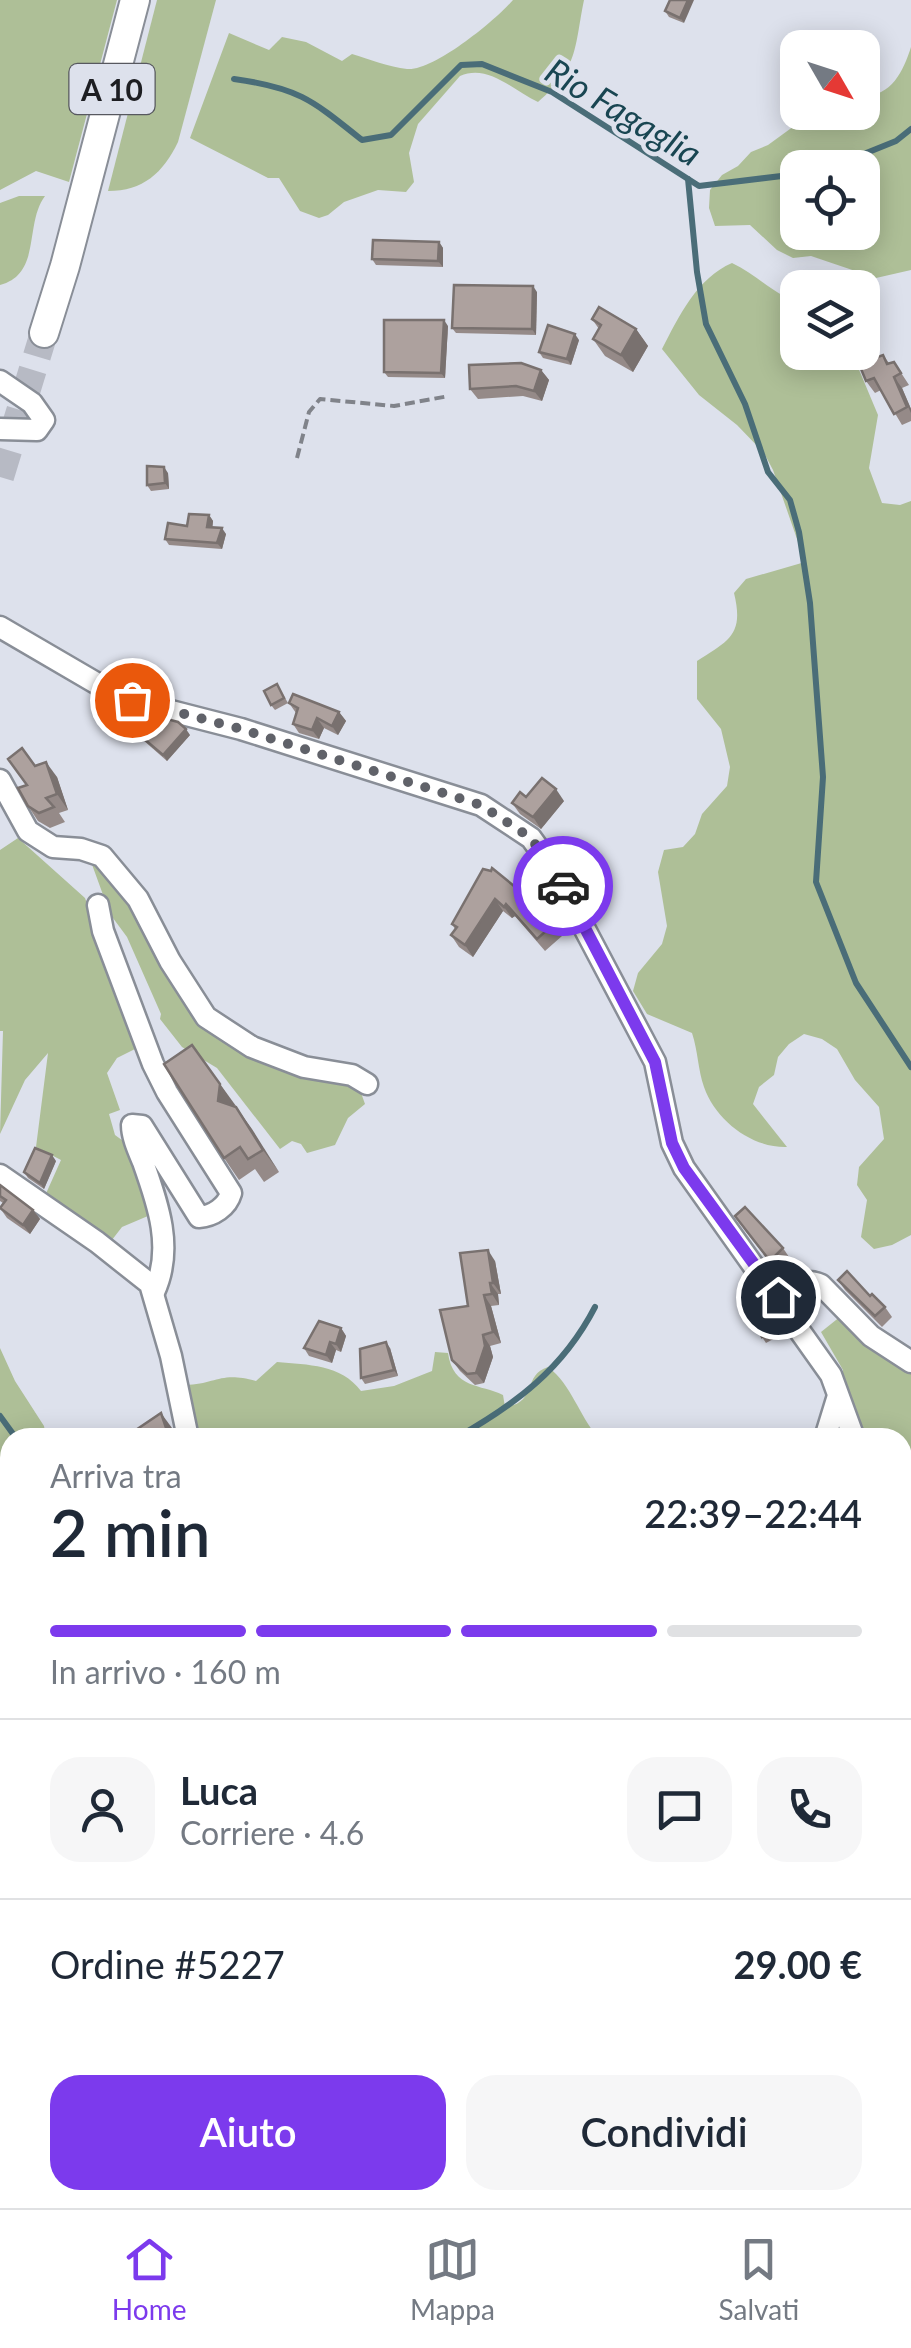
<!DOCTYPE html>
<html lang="it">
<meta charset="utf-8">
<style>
body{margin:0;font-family:Lato,sans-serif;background:#f6f6f7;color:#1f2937;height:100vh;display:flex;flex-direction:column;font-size:38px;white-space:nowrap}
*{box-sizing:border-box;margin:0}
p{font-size:32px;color:#747a83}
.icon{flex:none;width:55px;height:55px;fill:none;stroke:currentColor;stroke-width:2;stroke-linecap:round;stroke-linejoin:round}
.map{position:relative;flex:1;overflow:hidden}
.drawer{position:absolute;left:0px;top:1428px;width:912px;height:782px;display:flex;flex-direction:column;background:#fff;border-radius:30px 30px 0 0;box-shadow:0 5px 25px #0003}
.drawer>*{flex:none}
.needle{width:65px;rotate:129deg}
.tools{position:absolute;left:780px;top:30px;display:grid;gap:20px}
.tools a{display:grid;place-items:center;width:100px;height:100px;border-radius:20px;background:#fff;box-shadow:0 5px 25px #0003;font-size:50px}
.pin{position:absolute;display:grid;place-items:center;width:85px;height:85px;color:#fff;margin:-42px;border:5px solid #fff;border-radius:50%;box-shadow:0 2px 10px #0007}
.courier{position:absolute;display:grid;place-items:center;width:100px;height:100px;margin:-50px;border:8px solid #7c3aed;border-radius:50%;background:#fff;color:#222;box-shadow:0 2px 12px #0007}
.headline em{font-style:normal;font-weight:600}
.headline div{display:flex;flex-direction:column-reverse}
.headline{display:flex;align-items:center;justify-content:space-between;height:170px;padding:0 50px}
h1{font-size:65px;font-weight:600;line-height:75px}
.bar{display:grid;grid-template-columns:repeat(4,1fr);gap:15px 10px;align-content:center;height:120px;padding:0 50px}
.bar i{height:12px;border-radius:8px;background:#e0e1e3}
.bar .on{background:#7c3aed}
.bar p{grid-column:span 4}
.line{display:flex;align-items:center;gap:25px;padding:0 50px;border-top:2px solid #e0e1e3}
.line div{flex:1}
.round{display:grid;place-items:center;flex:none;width:105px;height:105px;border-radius:30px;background:#f6f6f7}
.button{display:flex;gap:20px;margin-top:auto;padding:20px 50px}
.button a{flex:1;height:115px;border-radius:30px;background:#7c3aed;color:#fff;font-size:40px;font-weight:600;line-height:115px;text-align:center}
.button a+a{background:#f6f6f7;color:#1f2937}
.tab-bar{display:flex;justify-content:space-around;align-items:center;height:140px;border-top:2px solid #e0e1e3;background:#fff;font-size:28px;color:#747a83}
.tab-bar a{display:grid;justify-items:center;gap:5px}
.tab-bar .on{color:#7c3aed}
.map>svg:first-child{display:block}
.green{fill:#aebf97;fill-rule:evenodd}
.forest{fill:#9cac85}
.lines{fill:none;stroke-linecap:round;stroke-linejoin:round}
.stream{stroke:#4a6d78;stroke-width:6}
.highway-tunnel{stroke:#b7bac4;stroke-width:28;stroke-dasharray:28 14;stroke-linecap:butt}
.minor-casing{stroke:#898e97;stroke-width:25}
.highway-casing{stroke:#898e97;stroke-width:32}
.path{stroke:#80838a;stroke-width:4;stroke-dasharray:10 5;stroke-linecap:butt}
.minor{stroke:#fff;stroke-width:20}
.highway{stroke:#fff;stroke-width:28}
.wall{fill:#958a88}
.shaded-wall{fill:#79716f}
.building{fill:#ada19e;stroke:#79716f;stroke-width:2.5}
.done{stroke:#606269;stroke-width:10;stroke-dasharray:0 18}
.route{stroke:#7c3aed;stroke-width:12}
.labels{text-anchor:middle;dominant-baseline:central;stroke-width:9;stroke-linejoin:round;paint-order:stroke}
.shield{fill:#dde1ec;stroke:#57585f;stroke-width:2.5}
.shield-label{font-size:30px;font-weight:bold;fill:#1d1e22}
.water-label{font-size:35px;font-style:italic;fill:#194652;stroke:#dde1ec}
</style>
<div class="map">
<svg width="911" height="2208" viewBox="0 0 911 2208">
<rect width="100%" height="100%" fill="#dde1ec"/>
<g class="green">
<polygon points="0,0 117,0 69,182 36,171 0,190"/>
<path d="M157,0H216L178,142C163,173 143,191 108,191Z"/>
<path d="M513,0H584C574,49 579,67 538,102C514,91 488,63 460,76L418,124L409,153L414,182L406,192L378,190L344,202L328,215L319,218L300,211L279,178H268L190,138L229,33L269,50L282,37L306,42L342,61L352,54C369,59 389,67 407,69C433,72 496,20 513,0Z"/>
<path d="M911,47V270L876,278L811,256L793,258L777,250L750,225L715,226L709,208L710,190L722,175L738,166L751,152L768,145L812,113L862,112L863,97C892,95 903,72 911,47ZM798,168H862V232H798Z"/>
<path d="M19,196H45C24,224 42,274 0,285V203Z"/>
<path d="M732,263C756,274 772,293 797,302L798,352L852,353L878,415L869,468L882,503L900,505L911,501V1235L892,1245L874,1249L861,1237L867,1200L857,1185L859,1167L884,1139L879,1107L855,1080L837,1049L822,1039L804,1034L789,1044L778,1057L774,1075L759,1087L753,1104L787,1147C752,1148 716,1121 704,1087C698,1070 698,1051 692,1033L647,1014L633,991L638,973L662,944L667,926L658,872L664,850L683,847L695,834L702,814L727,786L730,767L721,729L697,699V661C730,640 744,634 734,593L746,579L805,562L773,470L764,453L737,425L699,395L662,349C679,316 697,278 732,263Z"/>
<polygon points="18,838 85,898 139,1047 117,1058 107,1073 120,1110 109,1114 115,1135 134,1149 155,1213 122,1227 108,1245 44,1198 61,1160 36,1147 48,1053 25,1080 0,1134 3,1031 0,1031 0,850"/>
<polygon points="90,859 117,883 198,1016 343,1077 360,1090 365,1104 348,1118 335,1145 307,1153 301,1144 292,1141 280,1149 217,1068 182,1047 160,1019 161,1014 127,937 110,914"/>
<polygon points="841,1316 883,1357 911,1372 911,1474 903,1465 902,1438 863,1437 843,1387 843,1370 821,1332"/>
<polygon points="0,1348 15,1381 44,1426 46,1437 10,1438 10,1484 9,1474 0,1461"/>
<path d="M435,1352L448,1353C453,1389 481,1384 503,1395L505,1407C538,1403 522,1375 548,1367C572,1385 579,1416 598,1437H196L185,1385C217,1384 220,1371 256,1381L277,1362C308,1365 341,1364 361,1391L394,1386L432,1371Z"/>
<polygon points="903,1555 911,1557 911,1774 902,1753"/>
<polygon points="331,2200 721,2200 717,2208 335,2208"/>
</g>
<path class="forest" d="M10,1974C10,1988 11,2002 10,2016C8,2034 1,2046 10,2064V2200H174L186,2208H0V1982Z"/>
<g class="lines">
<g class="stream">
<path d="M234,79C299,88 312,100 362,140L391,135L461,65L482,64L552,92L699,186L798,174"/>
<polyline points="829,168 896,141 911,129"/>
<polyline points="688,179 697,272 706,324 745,404 768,472 790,500 799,532 810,603 823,777 816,882 856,983 911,1067"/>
<polyline points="0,1416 16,1438"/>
<path d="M456,1438C516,1404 563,1369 595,1307"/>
<polyline points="321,2200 325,2208"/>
<polyline points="677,2208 680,2200"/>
</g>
<polyline class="highway-tunnel" points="0,477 44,333"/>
<g class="minor-casing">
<g id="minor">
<polyline points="0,381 32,403 44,420 37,430 0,429"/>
<polyline points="0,627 108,690 132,701 241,729 481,805 531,838 552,867 655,1062 672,1143 684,1168 831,1375 854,1438"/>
<polyline points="0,780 28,831 53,847 81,849 102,856 138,899 170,961 206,1017 252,1047 304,1067 352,1075 367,1084"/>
<path d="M98,905L103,931L153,1064L167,1092L231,1193C227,1207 213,1216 199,1217L142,1126L132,1125C132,1137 138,1150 143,1162C158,1204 174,1249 154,1292"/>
<polyline points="0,1175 97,1242 150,1284 171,1356 188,1438"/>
<path d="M779,1297C794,1287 803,1277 821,1285L871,1336L911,1362"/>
<polyline points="825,1438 837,1399"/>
<polyline points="902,1472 911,1481"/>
<polyline points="902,1495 911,1507"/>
<polyline points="0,1543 10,1560"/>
<polyline points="902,1782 911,1805"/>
<polyline points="211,2200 227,2208"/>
</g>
</g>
<g class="highway-casing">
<polyline id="highway" points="44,333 65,266 135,0"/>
</g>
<polyline class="path" points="297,458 309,412 320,399 394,406 449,396"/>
<use href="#minor" class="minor"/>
<use href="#highway" class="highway"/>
</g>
<g class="wall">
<polygon points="670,0 684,23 669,17 665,11"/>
<polygon points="439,242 443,248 443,267 376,265 372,259"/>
<polygon points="537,292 536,335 456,333 452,328"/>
<polygon points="592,319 636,329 648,346 633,372 605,356 593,339 599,329"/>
<polygon points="448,326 445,378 388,377 384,372"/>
<polygon points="579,340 571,365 543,358 539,352"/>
<polygon points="883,355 889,363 894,362 909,385 902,388 911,409 911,421 902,425 881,390 875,393 866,381"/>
<polygon points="541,370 549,380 542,401 523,396 478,399 470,389"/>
<polygon points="168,473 169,489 151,491 147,485"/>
<polygon points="209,515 213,521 212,527 226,534 222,549 169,545 165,539 187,526"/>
<polygon points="277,684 288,703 275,710 271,705"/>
<polygon points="289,703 339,712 346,721 338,735 324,728 319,739 299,733 293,724 296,713"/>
<polygon points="130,727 190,735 167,761 135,733"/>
<polygon points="35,766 57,777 68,810 59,813 65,822 50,828 38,821 28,806 26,785"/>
<polygon points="526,797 564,801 541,829 520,814 512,803"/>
<polygon points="483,869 554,924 562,936 545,951 515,916 512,918 503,911 473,957 459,947 451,935 455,929 452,924"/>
<polygon points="220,1084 279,1172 264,1182 255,1169 239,1180 224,1158"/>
<polygon points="56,1161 44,1189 28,1178 24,1172"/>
<polygon points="0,1185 33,1210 40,1219 30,1234 7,1218 0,1208 3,1203 0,1201"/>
<polygon points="743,1228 783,1248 791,1260 778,1272"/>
<polygon points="495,1261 501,1294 498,1294 499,1305 491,1306 501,1343 490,1346 493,1357 484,1383 475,1385 460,1371 452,1360 468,1306"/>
<polygon points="838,1280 870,1296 885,1307 892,1317 882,1327 845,1290"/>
<polygon points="769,1317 779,1336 766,1343 762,1337"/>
<polygon points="341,1328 346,1336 341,1352 336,1350 332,1363 309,1356 304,1348"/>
<polygon points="390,1348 398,1376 365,1384 361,1378"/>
<polygon points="10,1603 10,1657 6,1659 0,1650 0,1608"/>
<polygon points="10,1775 10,1808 5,1810 0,1802 0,1780"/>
<polygon points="906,1816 911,1823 911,1857 902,1860 902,1817"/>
<polygon points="0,1872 10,1886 10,1897 0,1904"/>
</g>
<g class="shaded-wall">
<polygon points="688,0 694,0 684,23 680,18"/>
<polygon points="439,242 443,248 443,267 438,261"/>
<polygon points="533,286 537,292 536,335 532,329"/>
<polygon points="444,320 448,326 445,378 441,373"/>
<polygon points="867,325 875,337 868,350 862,342 862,333"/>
<polygon points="636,329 648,346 633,372 621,355"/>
<polygon points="575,334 579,340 571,365 567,359"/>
<polygon points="541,370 549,380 542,401 534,391"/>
<polygon points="894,377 902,388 911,409 911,413"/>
<polygon points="164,467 168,473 169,489 165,483"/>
<polygon points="209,515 213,521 212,533 207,527"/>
<polygon points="222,528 226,534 222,549 217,543"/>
<polygon points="339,712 346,721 338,735 332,726"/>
<polygon points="317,718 324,728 319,739 312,730"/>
<polygon points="186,729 190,735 167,761 163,755"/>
<polygon points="46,762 57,777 68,810 57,794"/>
<polygon points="556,789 564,801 541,829 533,817"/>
<polygon points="495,899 503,911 473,957 465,945"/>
<polygon points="506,904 515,916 512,918 504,907"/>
<polygon points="220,1084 236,1106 218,1101"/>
<polygon points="236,1107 252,1129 279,1172 263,1150"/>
<polygon points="52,1155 56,1161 44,1189 40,1183"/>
<polygon points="33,1210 40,1219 30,1234 23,1225"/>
<polygon points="488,1250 495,1261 501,1294 493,1283"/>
<polygon points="490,1283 498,1294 499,1305 492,1294"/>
<polygon points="484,1295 491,1306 501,1343 493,1332"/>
<polygon points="341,1328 346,1336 341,1352 336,1344"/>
<polygon points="483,1335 490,1346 493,1357 484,1383 476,1373"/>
<polygon points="330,1342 336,1350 332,1363 326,1355"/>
<polygon points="386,1342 390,1348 398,1376 394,1370"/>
<polygon points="161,1413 172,1428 175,1438 167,1431"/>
<polygon points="902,1879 908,1886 902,1896"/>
</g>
<g class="building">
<polygon points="670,0 688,0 680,18 665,11"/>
<polygon points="373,240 439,242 438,261 372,259"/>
<polygon points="454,285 533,286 532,329 452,328"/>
<polygon points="599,307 636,329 621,355 593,339 601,325 592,319"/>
<polygon points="384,320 444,320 441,373 384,372"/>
<polygon points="548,325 575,334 567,359 539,352"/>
<polygon points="883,355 887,364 894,362 901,373 894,377 907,407 894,414 874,378 866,381 859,364"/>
<polygon points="521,363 541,370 534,391 516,386 470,389 469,365"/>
<polygon points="147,466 164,467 165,483 147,485"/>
<polygon points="189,514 209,515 207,527 222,528 217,543 165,539 168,523 187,526"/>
<polygon points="277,684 284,698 271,705 264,691"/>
<polygon points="293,694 339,712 332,726 317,718 312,730 293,724 298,708 289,703"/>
<polygon points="143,713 161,722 167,719 178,722 186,729 163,755 130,727"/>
<polygon points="22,748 35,766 46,762 57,794 46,798 54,807 39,813 28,806 18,788 27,785 8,759"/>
<polygon points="542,778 556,789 533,817 512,803 520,792 526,797"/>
<polygon points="492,868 536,904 554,924 537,939 506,904 504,907 495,899 465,945 451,935 457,927 452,924 483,869 491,871"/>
<polygon points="192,1045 220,1084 218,1101 236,1107 263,1150 248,1159 240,1147 224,1158 164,1064"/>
<polygon points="35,1148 52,1155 40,1183 24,1172"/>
<polygon points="0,1185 33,1210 23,1225 0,1208 6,1200 0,1196"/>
<polygon points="745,1207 783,1248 770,1261 735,1216"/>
<polygon points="488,1250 493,1283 490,1283 492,1294 484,1295 493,1332 483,1335 485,1346 476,1373 467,1374 452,1360 440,1310 468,1306 460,1253"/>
<polygon points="847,1271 870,1296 872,1294 885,1307 875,1316 838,1280"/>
<polygon points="769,1317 775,1331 762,1337 755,1323"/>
<polygon points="319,1321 341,1328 336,1344 330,1342 326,1355 304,1348"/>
<polygon points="386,1342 394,1370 361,1378 360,1349"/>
<polygon points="161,1413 167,1431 178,1438 124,1438"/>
<polygon points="10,1603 10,1621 3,1624 10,1639 10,1644 0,1648 0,1608"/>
<polygon points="10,1775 10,1794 0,1799 0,1780"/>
<polygon points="906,1816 911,1828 911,1842 902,1846 902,1817"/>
<polygon points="0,1872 7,1882 0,1887"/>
</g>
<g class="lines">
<polyline class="done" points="132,700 241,729 481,805 531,838 563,886"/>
<polyline class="route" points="563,886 655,1062 672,1143 684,1168 778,1297"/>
</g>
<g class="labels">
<rect class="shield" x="69.5" y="64" width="85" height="50" rx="8"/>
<g class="shield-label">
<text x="112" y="89">A 10</text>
</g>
<g class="water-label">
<text transform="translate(624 111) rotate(31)">Rio Fagaglia</text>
</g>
</g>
</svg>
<div class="tools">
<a><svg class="needle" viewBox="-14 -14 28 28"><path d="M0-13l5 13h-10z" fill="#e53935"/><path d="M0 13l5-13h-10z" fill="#747a83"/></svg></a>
<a><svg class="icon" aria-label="locate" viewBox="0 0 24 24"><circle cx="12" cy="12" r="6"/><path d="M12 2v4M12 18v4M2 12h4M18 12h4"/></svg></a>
<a><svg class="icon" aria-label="layers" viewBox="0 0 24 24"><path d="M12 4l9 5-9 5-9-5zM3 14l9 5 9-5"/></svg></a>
</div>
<div class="pin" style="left:132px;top:700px;background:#ea580c"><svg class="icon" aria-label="bag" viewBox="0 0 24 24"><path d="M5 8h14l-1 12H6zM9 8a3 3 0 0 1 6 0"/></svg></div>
<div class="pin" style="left:778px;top:1297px;background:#1f2937"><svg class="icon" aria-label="home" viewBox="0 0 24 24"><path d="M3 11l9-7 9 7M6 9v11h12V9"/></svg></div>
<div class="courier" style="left:563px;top:886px"><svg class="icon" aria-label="car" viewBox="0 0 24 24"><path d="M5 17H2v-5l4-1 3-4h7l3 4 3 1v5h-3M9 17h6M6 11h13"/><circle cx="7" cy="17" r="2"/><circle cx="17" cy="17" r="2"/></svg></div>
<section class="drawer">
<div class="headline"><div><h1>2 min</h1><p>Arriva tra</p></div><em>22:39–22:44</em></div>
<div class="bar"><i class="on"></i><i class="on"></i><i class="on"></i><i></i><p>In arrivo · 160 m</p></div>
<div class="line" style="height:180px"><a class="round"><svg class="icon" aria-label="person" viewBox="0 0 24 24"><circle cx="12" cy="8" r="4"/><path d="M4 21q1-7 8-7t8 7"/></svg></a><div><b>Luca</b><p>Corriere · 4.6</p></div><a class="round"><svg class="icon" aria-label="chat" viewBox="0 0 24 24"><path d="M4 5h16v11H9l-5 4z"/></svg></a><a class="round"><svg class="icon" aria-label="phone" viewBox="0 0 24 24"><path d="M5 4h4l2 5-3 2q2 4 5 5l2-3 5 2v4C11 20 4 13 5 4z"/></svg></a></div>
<div class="line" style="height:130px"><div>Ordine #5227</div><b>29.00 €</b></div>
<div class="button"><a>Aiuto</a><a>Condividi</a></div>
</section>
</div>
<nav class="tab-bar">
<a class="on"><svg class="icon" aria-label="home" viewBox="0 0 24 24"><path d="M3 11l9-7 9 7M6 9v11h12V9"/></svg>Home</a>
<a><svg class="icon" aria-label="map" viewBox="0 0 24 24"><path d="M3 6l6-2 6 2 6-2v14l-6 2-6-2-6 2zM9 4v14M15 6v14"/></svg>Mappa</a>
<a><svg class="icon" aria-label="saved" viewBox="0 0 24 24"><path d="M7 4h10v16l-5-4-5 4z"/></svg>Salvati</a>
</nav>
